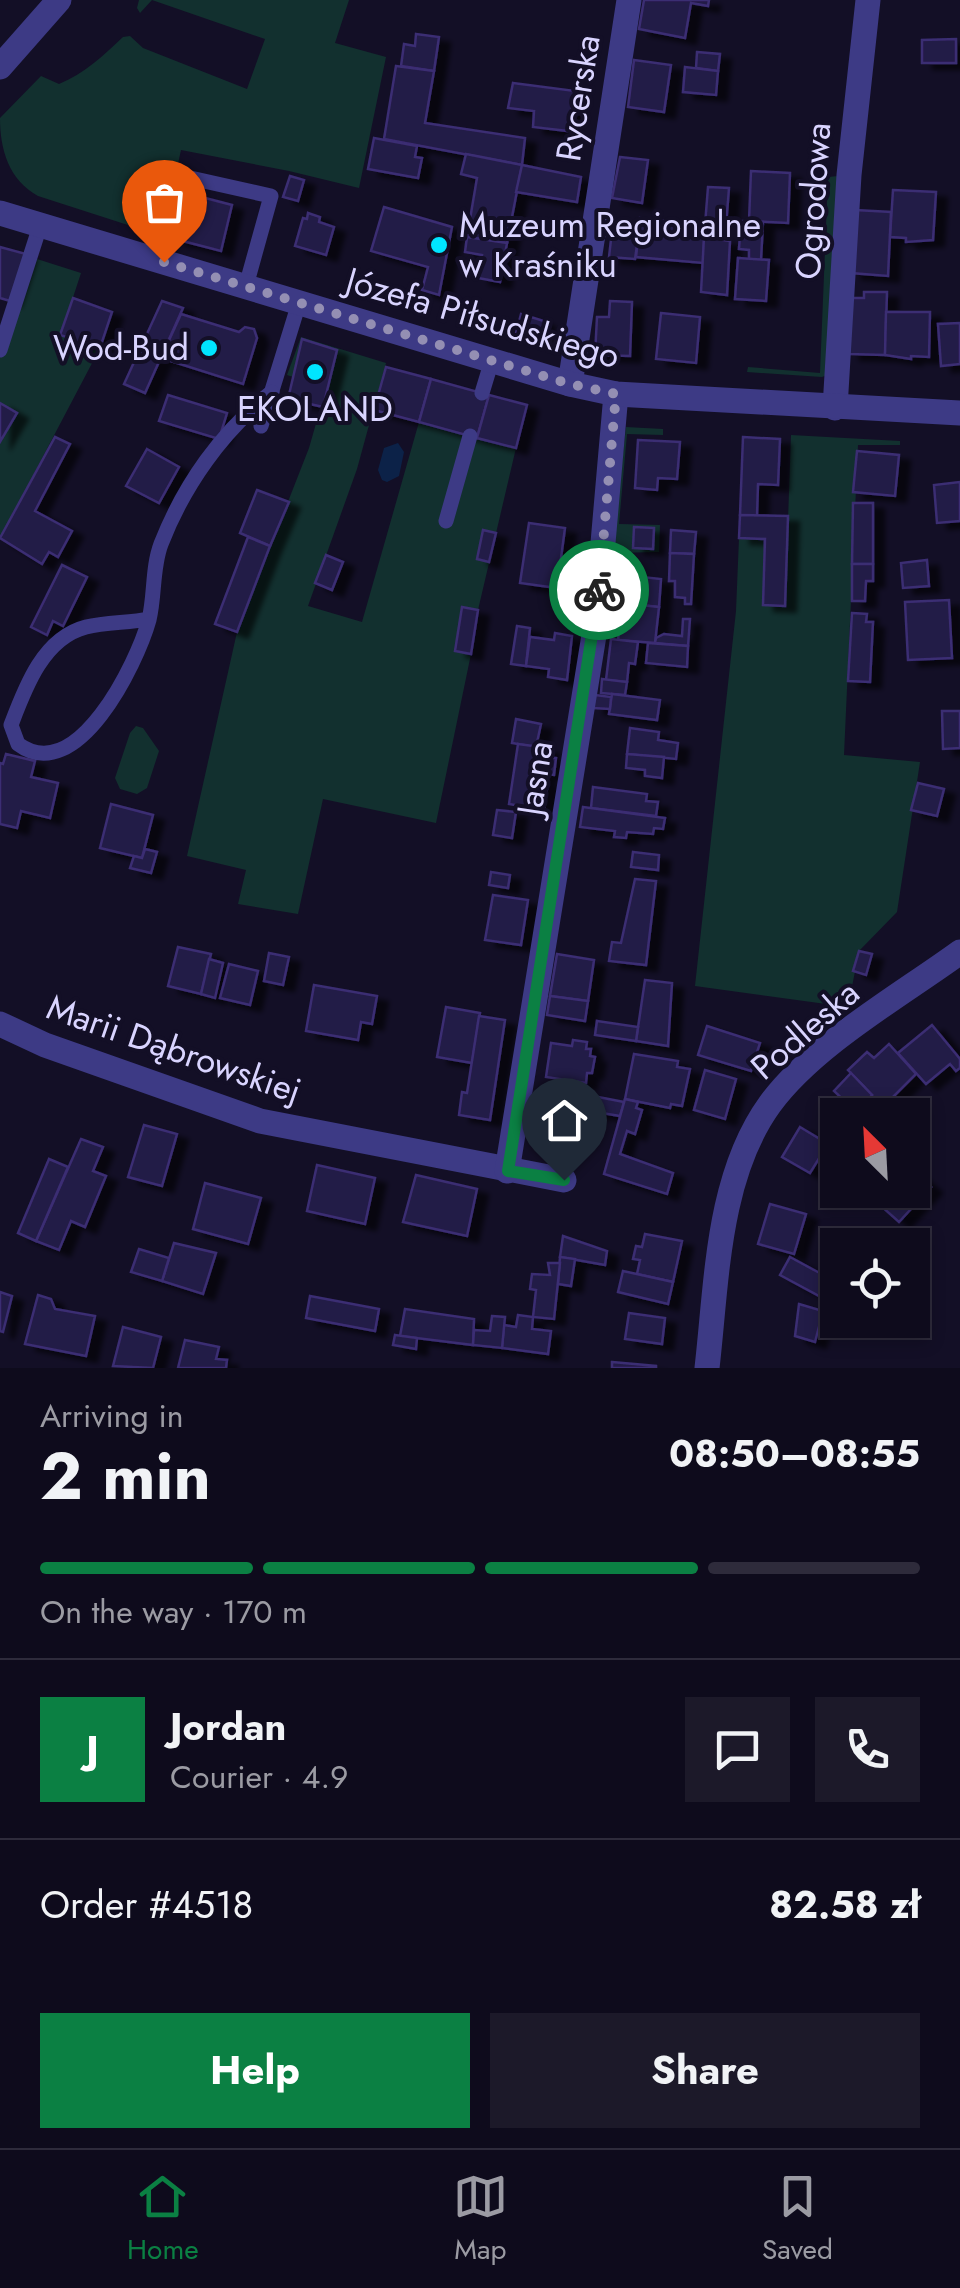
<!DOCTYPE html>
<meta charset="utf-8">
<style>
body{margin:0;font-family:Jost,sans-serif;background:#1c1929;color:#f1f3f6;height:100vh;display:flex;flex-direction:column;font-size:38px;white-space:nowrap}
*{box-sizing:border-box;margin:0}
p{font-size:32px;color:#9b9ba3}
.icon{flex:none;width:55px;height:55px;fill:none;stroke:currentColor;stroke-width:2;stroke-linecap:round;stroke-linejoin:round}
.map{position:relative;height:1368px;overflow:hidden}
.drawer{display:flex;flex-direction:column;background:#0e0b1c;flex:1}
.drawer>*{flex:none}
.needle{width:65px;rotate:336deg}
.tools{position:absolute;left:820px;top:1098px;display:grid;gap:20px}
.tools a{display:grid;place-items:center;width:110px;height:110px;border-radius:0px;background:#0e0b1c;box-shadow:0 5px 15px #0003,0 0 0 2px #2e2b3b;font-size:50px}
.pin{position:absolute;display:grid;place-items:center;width:85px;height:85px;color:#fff;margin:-102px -42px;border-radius:50% 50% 50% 0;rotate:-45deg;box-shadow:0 0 10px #0007}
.pin .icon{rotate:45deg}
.courier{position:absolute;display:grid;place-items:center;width:100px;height:100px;margin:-50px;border:8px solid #0b8043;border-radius:50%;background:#fff;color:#222;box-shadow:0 2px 12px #0007}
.headline em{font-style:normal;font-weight:700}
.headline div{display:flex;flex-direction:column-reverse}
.headline{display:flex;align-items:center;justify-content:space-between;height:170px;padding:0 40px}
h1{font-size:65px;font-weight:700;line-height:75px}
.bar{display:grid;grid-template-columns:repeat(4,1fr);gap:15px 10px;align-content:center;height:120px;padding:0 40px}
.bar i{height:12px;border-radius:8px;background:#2e2b3b}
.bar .selected{background:#0b8043}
.bar p{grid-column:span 4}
.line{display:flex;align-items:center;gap:25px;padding:0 40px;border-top:2px solid #2e2b3b}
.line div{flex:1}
.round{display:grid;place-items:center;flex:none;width:105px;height:105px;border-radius:0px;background:#1c1929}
.cta{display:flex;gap:20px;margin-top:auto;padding:20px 40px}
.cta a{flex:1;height:115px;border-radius:0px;background:#0b8043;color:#fff;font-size:40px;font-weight:700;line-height:115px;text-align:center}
.cta a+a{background:#1c1929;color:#f1f3f6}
.tab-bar{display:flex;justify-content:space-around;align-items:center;height:140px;border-top:2px solid #2e2b3b;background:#0e0b1c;font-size:28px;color:#9b9ba3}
.tab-bar a{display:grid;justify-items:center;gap:5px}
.tab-bar .selected{color:#0b8043}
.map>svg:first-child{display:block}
.green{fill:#12302f}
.water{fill:#0c2248}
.building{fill:#241b47;stroke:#3b2d73;stroke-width:2.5;filter:url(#shadow)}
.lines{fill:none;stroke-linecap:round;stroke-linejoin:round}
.service{stroke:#3d3a85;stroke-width:15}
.minor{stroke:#3d3a85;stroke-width:25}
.tertiary{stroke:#3d3a85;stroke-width:25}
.done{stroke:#948fb3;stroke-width:10;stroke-dasharray:0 18}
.route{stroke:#0b8043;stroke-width:12}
.poi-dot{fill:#00e5ff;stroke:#130f26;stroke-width:4}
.labels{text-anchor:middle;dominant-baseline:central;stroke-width:8;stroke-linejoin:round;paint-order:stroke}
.street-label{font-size:35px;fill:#d9d4ff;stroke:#130f26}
.poi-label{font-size:35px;fill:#d9d4ff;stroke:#130f26;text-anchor:start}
</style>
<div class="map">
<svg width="960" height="1368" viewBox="0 0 960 1368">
<defs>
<filter id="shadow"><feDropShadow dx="11" dy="6" stdDeviation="2.5" flood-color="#0009"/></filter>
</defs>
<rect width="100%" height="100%" fill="#130f26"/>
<g class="green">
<path d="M139,0H349L335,43L386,57L359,188L289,171L181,150L162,236L38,196C9,180 0,150 0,118L41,76L59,84C84,74 104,55 123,37L130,36L143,48L247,89L265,39L152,0L140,13L137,8Z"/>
<polygon points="838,176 832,373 822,377 747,372 748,367 820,373 828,177"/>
<polygon points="37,259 81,273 61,334 73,339 72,346 83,350 85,343 100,348 0,538 0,357"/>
<polygon points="301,337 386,363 357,469 308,606 362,622 419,422 516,448 478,610 462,608 455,651 471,654 436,823 323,799 298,914 238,904 246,870 187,856 237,632 309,448 337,350 302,339 293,377 287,375"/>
<polygon points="626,427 663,429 663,435 627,434 619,524 660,525 659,552 612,553"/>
<polygon points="791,435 900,441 900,445 858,445 844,755 920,762 897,912 859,951 848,1007 695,986 736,611 739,538 765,539 763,605 785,606"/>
<polygon points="136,726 143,728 159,751 147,788 137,794 120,789 115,778 130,733"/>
</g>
<polygon class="water" points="398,443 404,452 399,476 387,482 382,480 378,470 384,448"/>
<g class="building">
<polygon points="644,0 709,0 708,6 691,3 685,38 639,29"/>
<polygon points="416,34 439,37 434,71 401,66 404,44 415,46"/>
<polygon points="956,39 956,63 922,63 922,40"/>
<polygon points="697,52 720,54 718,71 696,68"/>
<polygon points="634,60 671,65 664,112 628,107"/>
<polygon points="396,66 434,71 425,123 525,138 522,165 384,139"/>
<polygon points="685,67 718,71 716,95 683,92"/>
<polygon points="513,83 575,91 568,131 533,127 534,111 508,108"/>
<polygon points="374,138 417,146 415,157 422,158 418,178 368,169"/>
<polygon points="466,154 522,165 507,243 467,237 477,178 461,174"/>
<polygon points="620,157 648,160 642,203 612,198"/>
<polygon points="522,165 581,177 577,202 516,192"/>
<polygon points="751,171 790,173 788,223 749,221"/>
<polygon points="290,176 304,180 298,201 283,197"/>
<polygon points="708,187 729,188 726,226 705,225"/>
<polygon points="893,190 936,192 933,240 906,242 906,238 890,237"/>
<polygon points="186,193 232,205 221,251 175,239"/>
<polygon points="384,207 452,227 439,295 422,290 428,267 371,251"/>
<polygon points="855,210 891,212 888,276 851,273"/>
<polygon points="308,213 320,217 319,222 334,227 326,255 295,246 303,218 307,219"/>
<polygon points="640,218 705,225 703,263 636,257"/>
<polygon points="741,221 763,222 761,260 749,259 749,250 739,249"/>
<polygon points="613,222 640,225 635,259 609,257"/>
<polygon points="467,237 507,243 500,282 478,278 482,255 465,252"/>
<polygon points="704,237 730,241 727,295 701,292"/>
<polygon points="0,247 26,254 10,301 0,298"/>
<polygon points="738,258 769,260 766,301 735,299"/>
<polygon points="864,292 887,292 885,355 849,354 850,298 864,298"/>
<polygon points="73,298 112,312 100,348 85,343 83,350 71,346 73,339 60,335"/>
<polygon points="162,301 183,308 145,393 124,384"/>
<polygon points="610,301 632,302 630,356 595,355 597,317 609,317"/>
<polygon points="886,312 930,312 929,357 911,356 911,359 885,355"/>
<polygon points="661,313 700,317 696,363 656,359"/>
<polygon points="181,314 239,332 245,327 254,329 257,338 243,384 161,358"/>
<polygon points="521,314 544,321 539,339 516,333"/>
<polygon points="960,323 960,364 941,366 938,324"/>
<polygon points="302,339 337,350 323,407 288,399"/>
<polygon points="386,367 431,379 419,422 374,410"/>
<polygon points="431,379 489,395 477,438 419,422"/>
<polygon points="168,395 227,413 219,439 159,421"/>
<polygon points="489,395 527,405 516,448 477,438"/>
<polygon points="0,403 17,413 0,442"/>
<polygon points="55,437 70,444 35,511 72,531 58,557 49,552 42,564 0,538"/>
<polygon points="743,437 780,439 778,485 758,484 757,516 740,515"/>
<polygon points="638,440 680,442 677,479 658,478 657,490 635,488"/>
<polygon points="147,449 179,467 159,503 126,486"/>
<polygon points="857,451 899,455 895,496 853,492"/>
<polygon points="960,482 960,521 937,523 934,485"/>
<polygon points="257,490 289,502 270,546 240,533"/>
<polygon points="853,503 873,503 873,564 852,564"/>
<polygon points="740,515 788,516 785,606 763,605 765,539 739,538"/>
<polygon points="529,523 565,528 557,588 520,583"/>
<polygon points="634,527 654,528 653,549 633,548"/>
<polygon points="483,530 496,533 489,562 477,559"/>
<polygon points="671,530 696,532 694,554 670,553"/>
<polygon points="248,537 270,546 237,632 215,624"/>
<polygon points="670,553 694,554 691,604 685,604 685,598 675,597 675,581 669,581"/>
<polygon points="326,555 343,562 332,590 315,583"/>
<polygon points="927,560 929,586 903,588 901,563"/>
<polygon points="852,564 873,564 873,581 866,581 865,601 852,601"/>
<polygon points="62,565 87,577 63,626 53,621 47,635 31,627"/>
<polygon points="624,575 661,579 659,607 622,603"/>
<polygon points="949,600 952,658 908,660 905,602"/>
<polygon points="622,603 659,607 655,643 618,640"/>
<polygon points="462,607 478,610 471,654 455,651"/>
<polygon points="852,613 867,614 866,622 873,622 870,682 848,681"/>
<polygon points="683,619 690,619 688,646 655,643 656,638 664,634 682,636"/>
<polygon points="517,626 530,628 526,666 511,664"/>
<polygon points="555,633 572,636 567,680 548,677 549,669 526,666 530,637 554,640"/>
<polygon points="611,639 638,642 635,664 629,663 627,682 606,680"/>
<polygon points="648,643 688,646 687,667 646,663"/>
<polygon points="602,679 627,682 625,695 601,693"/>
<polygon points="612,694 660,700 657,720 609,714"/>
<polygon points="595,695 611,697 610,709 593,708"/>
<polygon points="942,711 960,711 960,748 943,749"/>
<polygon points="516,719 541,724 536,747 512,743"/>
<polygon points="630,728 659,732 658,740 678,743 676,759 627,754"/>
<polygon points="518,744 548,748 547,757 556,758 554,775 544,774 543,782 548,782 544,810 509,804"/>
<polygon points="6,754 35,761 31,777 58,783 50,818 21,811 17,828 0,824 0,763 3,764"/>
<polygon points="627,754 664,757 662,778 645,776 645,770 626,768"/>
<polygon points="918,783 944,789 937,816 911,810"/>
<polygon points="593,787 647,794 646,801 658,802 656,816 591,808"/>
<polygon points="111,804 153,815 142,858 100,848"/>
<polygon points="583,807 665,818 663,829 654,828 653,834 627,832 626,838 614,837 615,831 580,827"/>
<polygon points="497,810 516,812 512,838 493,835"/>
<polygon points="145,849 157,852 151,873 130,868 134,856 142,858"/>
<polygon points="633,852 659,855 658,870 631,867"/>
<polygon points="491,872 510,875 508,888 489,885"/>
<polygon points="635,879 656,881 646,965 609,961 612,942 621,943"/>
<polygon points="493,895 528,900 521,945 485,940"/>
<polygon points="178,947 211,954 201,994 168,986"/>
<polygon points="859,951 872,954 866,975 853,971"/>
<polygon points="269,953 289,957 283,985 264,981"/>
<polygon points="557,954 594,960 588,1001 550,996"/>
<polygon points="209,959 223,963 215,998 201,994"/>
<polygon points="229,964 258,971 250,1005 220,998"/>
<polygon points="645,980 672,983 668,1046 636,1041"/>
<polygon points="314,985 377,996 372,1024 361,1022 358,1040 306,1031"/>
<polygon points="550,996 588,1001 585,1021 547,1015"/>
<polygon points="446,1007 480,1013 472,1063 437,1057"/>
<polygon points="479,1016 505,1020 490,1120 459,1115 462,1092 467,1093"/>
<polygon points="597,1021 638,1027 636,1041 595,1035"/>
<polygon points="932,1025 960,1059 960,1068 956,1071 950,1064 926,1084 898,1053"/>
<polygon points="707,1026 760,1043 751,1071 698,1055"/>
<polygon points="573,1040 587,1042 586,1049 591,1049 590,1056 595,1057 592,1073 587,1073 586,1083 546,1077 551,1043 572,1046"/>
<polygon points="889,1044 916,1074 876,1114 864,1104 872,1095 848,1070 867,1052 874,1058"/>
<polygon points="634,1054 678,1061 677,1067 690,1069 682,1106 671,1104 670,1108 625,1099"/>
<polygon points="705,1070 736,1079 725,1119 694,1110"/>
<polygon points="851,1073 872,1095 856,1112 834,1091"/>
<polygon points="593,1096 624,1102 620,1116 590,1111"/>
<polygon points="625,1099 638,1102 636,1108 642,1110 635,1134 627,1131 620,1154 673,1173 667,1194 604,1174"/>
<polygon points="144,1125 177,1134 162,1186 128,1177"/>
<polygon points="800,1127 828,1144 810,1173 782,1157"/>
<polygon points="81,1139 103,1147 93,1171 106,1176 85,1227 71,1221 59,1250 36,1241"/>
<polygon points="49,1159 68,1167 36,1241 18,1233"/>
<polygon points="317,1165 375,1178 365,1224 307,1211"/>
<polygon points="913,1171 931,1187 899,1222 881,1206 896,1190 912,1190"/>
<polygon points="416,1175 477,1189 467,1236 403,1222"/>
<polygon points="205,1183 261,1198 248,1244 193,1229"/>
<polygon points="770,1204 806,1214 794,1254 758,1244"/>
<polygon points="645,1234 682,1241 673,1282 637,1274 640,1260 633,1259 636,1246 642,1247"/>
<polygon points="563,1236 607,1251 605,1265 560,1257"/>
<polygon points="174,1243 216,1253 203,1294 162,1281"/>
<polygon points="139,1249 169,1258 162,1281 131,1272"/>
<polygon points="560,1257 575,1259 571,1286 558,1284"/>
<polygon points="790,1257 838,1283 834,1304 780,1275"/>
<polygon points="548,1263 560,1263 554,1319 533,1317 536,1290 530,1289 532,1274 550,1275"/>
<polygon points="623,1271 673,1282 668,1304 618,1292"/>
<polygon points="0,1292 12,1296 3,1332 0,1331"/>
<polygon points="38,1295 51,1299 55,1309 95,1316 86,1356 25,1344"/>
<polygon points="310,1296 379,1309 375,1331 306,1318"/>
<polygon points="799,1304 823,1311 815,1342 795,1336"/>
<polygon points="405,1309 474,1319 473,1345 400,1336"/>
<polygon points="629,1313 665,1318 662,1344 625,1339"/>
<polygon points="518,1315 533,1317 532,1329 551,1331 548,1354 502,1348 504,1325 516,1327"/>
<polygon points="492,1316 505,1317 502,1348 473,1345 474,1330 490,1331"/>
<polygon points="123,1327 161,1337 153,1368 113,1366"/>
<polygon points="395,1335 417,1338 416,1349 393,1345"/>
<polygon points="185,1340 219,1347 216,1359 227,1360 226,1368 178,1368"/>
<polygon points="612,1362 656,1366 656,1368 612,1368"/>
</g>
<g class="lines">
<g class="service">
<polyline points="160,261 186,177 271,196 246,286"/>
<polyline points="0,350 40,226"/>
<polyline points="482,393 492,360"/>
<polyline points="261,426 299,303"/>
<polyline points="446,521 470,436"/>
<path d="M149,619C128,623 106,622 86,627C43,638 25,688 11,725L18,744C77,788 137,663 149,620C155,595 152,568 161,544C184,485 222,431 272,392"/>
</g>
<g class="minor">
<polyline points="570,384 629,0"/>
<polyline points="835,408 849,175 868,0"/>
<polyline points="0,1024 45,1045 260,1121 564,1180"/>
<polyline points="507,1171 596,623 616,394"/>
<path d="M707,1368C717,1282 717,1177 770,1104C813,1045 901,995 960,952"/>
</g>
<g class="tertiary">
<polyline points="0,67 59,0"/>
<polyline points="0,213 570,384 616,394 960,413"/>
</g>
</g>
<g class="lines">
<polyline class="done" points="164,262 570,384 616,394 599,590"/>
<polyline class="route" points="564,1180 508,1171 599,590"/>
</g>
<g class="poi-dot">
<circle cx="439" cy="245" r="10"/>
<circle cx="209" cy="348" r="10"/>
<circle cx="315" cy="372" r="10"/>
</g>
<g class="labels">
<g class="street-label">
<text transform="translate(578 98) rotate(-81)">Rycerska</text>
<text transform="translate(813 201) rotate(-86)">Ogrodowa</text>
<text transform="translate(483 318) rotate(16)">Józefa Piłsudskiego</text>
<text transform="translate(535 778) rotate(-81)">Jasna</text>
<text transform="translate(805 1030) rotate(-41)">Podleska</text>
<text transform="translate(174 1049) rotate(19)">Marii Dąbrowskiej</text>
</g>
<g class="poi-label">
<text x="459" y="225">Muzeum Regionalne<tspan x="459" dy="40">w Kraśniku</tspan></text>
<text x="189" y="348" text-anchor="end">Wod-Bud</text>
<text x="315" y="409" text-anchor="middle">EKOLAND</text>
</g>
</g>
</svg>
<div class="tools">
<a><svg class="needle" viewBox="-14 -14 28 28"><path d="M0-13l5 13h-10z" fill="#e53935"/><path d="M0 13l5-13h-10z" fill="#9b9ba3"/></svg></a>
<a><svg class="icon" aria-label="locate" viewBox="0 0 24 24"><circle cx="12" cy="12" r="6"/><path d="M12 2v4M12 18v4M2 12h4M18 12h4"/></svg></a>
</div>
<div class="pin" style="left:164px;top:262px;background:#ea580c"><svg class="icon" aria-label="bag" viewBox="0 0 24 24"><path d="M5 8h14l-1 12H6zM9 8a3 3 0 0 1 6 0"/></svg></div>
<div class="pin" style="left:564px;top:1180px;background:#1f2937"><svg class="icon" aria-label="home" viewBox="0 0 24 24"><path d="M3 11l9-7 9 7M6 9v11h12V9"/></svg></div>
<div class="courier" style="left:599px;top:590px"><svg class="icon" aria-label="bike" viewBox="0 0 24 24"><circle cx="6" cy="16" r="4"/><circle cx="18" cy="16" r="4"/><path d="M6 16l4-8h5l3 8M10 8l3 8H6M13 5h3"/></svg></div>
</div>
<section class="drawer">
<div class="headline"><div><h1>2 min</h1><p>Arriving in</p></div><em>08:50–08:55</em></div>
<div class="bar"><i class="selected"></i><i class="selected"></i><i class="selected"></i><i></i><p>On the way · 170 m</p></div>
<div class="line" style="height:180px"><b class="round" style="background:#0b8043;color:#fff">J</b><div><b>Jordan</b><p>Courier · 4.9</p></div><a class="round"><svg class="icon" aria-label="chat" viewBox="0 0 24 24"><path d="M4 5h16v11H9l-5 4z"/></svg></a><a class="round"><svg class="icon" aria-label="phone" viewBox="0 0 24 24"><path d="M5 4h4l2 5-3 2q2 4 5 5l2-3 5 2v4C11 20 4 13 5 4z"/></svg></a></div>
<div class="line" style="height:130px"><div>Order #4518</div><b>82.58 zł</b></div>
<div class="cta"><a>Help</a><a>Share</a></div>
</section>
<nav class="tab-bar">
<a class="selected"><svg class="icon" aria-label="home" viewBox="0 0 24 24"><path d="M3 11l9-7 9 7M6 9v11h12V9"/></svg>Home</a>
<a><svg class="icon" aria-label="map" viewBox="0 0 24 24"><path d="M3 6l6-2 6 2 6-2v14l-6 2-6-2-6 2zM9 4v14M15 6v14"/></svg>Map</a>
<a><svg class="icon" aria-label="saved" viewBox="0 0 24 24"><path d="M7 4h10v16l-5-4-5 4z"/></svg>Saved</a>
</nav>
